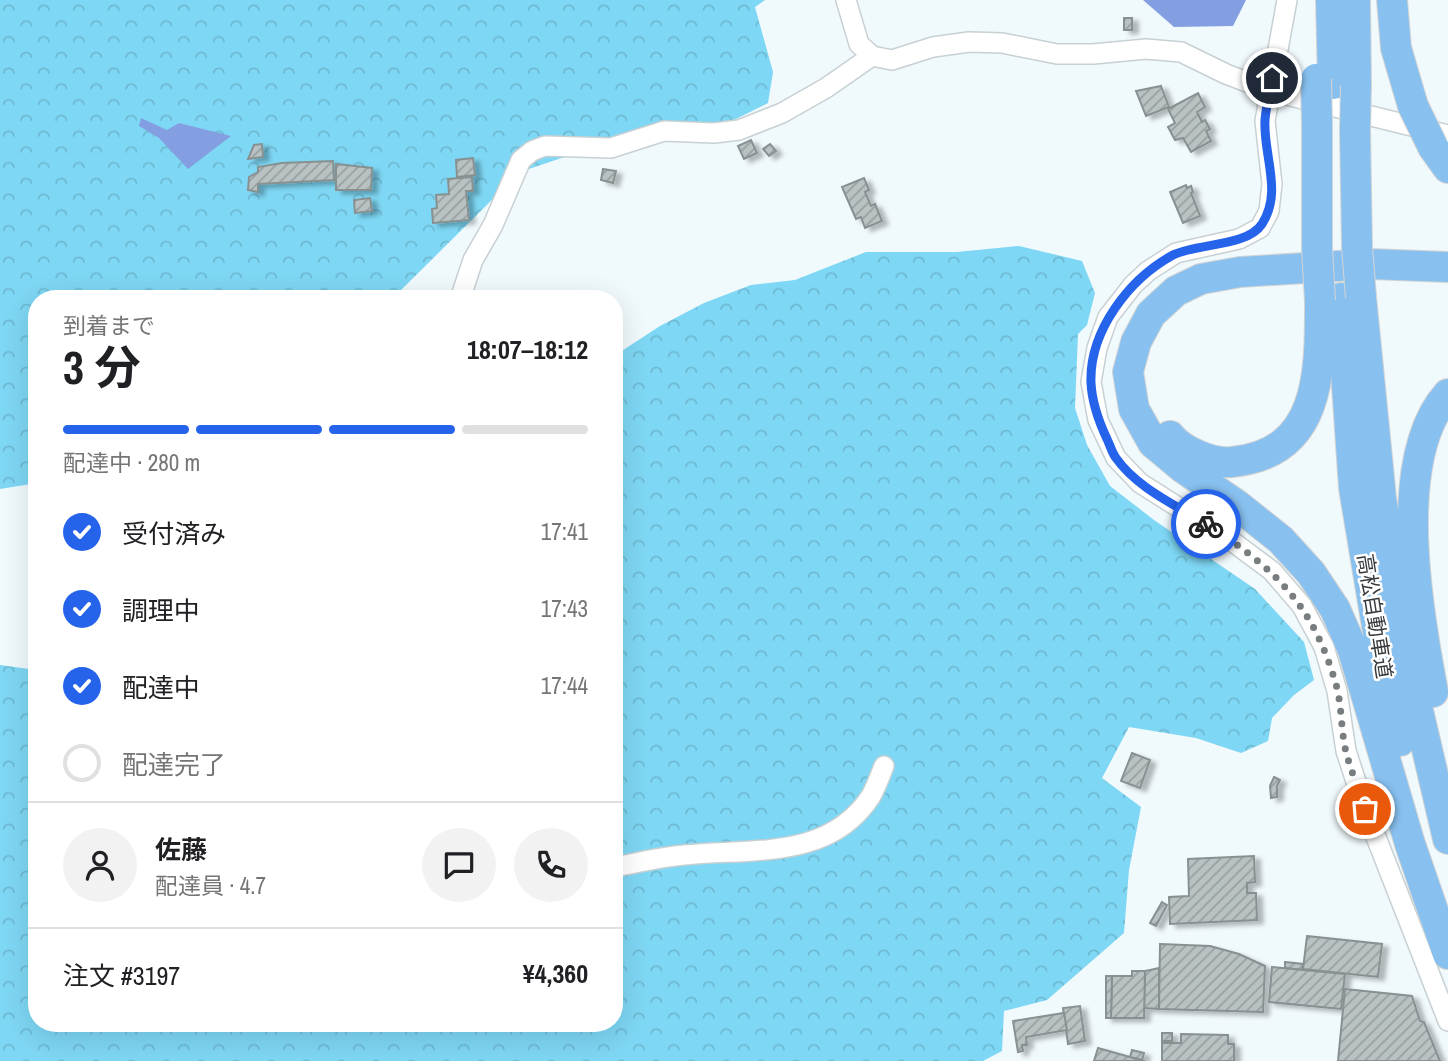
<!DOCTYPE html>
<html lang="ja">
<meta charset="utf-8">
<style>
body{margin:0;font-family:"Archivo Narrow","Noto Sans JP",sans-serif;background:#f2f2f2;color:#202124;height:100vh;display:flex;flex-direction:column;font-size:26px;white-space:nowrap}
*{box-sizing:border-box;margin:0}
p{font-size:23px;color:#757577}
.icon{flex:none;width:38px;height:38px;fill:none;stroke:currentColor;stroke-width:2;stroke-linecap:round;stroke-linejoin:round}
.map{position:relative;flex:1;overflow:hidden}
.side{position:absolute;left:28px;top:290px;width:595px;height:742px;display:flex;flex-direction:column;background:#fff;border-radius:28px;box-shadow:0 7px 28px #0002}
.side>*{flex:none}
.pin{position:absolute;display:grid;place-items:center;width:60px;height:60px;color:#fff;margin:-30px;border:4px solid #fff;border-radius:50%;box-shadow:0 2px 7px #0007}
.courier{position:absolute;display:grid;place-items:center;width:70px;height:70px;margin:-35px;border:5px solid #2563eb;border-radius:50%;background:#fff;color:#222;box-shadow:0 2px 9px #0007}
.summary em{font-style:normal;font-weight:700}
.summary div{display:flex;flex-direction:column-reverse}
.summary{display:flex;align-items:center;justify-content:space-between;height:119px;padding:0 35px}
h1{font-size:46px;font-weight:700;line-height:52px}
.bar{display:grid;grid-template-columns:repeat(4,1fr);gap:10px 7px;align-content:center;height:84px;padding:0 35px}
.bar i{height:9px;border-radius:5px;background:#e0e0e0}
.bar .on{background:#2563eb}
.bar p{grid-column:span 4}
.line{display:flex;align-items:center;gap:18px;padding:0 35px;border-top:2px solid #e0e0e0}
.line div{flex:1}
.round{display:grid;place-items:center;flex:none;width:74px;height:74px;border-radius:37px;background:#f2f2f2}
ol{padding:0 35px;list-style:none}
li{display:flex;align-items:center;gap:21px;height:77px}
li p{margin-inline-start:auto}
li .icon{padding:7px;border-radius:50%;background:#2563eb;color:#fff;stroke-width:4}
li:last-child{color:#757577}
li i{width:38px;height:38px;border:4px solid #e0e0e0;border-radius:50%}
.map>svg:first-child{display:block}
.forest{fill:url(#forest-crowns)}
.water{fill:#849fe1}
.building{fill:url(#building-hatch);stroke:#889191;stroke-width:2;filter:url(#shadow)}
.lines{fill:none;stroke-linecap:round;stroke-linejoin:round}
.minor-casing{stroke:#c7d0d3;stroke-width:22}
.highway-casing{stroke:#d3d4d4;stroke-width:32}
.minor{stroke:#fff;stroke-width:19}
.highway{stroke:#88c0ef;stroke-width:30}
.highway-bridge-casing{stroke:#d3d4d4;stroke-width:32;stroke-linecap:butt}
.highway-bridge{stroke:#88c0ef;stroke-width:30}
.done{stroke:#787e80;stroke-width:7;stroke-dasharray:0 12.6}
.route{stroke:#2563eb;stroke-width:9}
.labels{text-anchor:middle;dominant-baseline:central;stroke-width:5;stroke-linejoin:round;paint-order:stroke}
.street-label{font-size:21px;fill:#383b3d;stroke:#fff}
</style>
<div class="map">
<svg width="1448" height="1061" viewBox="0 0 1448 1061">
<defs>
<pattern id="forest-crowns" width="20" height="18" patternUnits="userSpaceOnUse" patternTransform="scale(1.75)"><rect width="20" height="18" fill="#7ed7f4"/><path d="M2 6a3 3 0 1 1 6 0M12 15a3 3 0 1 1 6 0" fill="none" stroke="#6eb9d2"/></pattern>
<pattern id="building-hatch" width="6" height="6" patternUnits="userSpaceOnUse" patternTransform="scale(1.75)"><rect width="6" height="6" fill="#b9c2c3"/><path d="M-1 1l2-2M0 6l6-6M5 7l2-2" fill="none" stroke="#979fa0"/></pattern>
<filter id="shadow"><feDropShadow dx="6" dy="3.5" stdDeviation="2" flood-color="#0004"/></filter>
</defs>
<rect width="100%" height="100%" fill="#f0f9fc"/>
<g class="forest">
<polygon points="0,0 765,0 755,7 773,72 768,103 712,131 665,123 520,172 392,299 37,299 37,483 0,489"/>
<polygon points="1019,246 1082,261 1095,293 1087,325 1078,334 1075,408 1087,445 1110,486 1154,520 1255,589 1304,642 1314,680 1294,695 1272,718 1268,741 1241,753 1196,738 1129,727 1102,778 1141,807 1129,870 1124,933 1047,1000 1004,1011 1002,1051 983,1061 0,1061 0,665 37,670 37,1024 614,1024 614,356 660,326 704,303 751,285 795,280 866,252 957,252"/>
</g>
<g class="water">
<polygon points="1143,0 1246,0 1233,26 1174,27"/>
<polygon points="141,118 167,130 179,123 231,136 188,169 159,138 139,126"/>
</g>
<g class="building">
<rect x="1124" y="18" width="8" height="12"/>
<polygon points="1161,86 1169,107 1146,116 1136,91"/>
<polygon points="1198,93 1205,107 1197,112 1202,122 1205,120 1210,129 1206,131 1211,141 1191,152 1183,138 1175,140 1168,127 1175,123 1168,109"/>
<polygon points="751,140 757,153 744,159 738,146"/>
<polygon points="262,144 263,157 248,159 254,145"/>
<polygon points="770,144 776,151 769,156 763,149"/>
<polygon points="473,158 475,175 457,177 456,160"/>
<polygon points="333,161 334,180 258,184 258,192 248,190 249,177 258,172 258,167 282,163"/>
<polygon points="336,164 372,168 371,190 336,190"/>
<polygon points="603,169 616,171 613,183 601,180"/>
<polygon points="472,177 473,191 466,191 469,220 433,223 432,209 437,208 436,195 449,194 448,179"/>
<polygon points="864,178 869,190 865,192 871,206 875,204 882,221 865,228 861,217 856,219 842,187"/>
<polygon points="1186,185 1187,188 1191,186 1193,192 1191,193 1200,216 1183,223 1170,192"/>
<polygon points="370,198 372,211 355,213 354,200"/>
<polygon points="1132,753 1150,760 1140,788 1121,781"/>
<polygon points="1274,777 1280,780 1277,786 1277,797 1271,798 1270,786"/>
<polygon points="1254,856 1255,882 1247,883 1247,893 1256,893 1257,920 1170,924 1169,897 1189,896 1188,859"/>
<polygon points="1162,902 1167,905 1156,926 1150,923"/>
<polygon points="1307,936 1382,944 1378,977 1303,969"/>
<polygon points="1160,944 1210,946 1239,954 1265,966 1263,1012 1159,1009"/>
<polygon points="1285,962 1303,964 1302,970 1285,968"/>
<polygon points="1272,967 1345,974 1341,1009 1269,1002"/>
<polygon points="1159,968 1159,1009 1144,1008 1145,971"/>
<polygon points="1132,971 1145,971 1144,1018 1111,1018 1112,976 1132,976"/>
<polygon points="1106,976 1112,976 1111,1018 1106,1018"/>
<polygon points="1345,989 1412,996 1420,1021 1424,1022 1440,1061 1338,1061"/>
<polygon points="1080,1006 1085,1041 1068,1044 1063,1008"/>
<polygon points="1064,1013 1067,1030 1026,1037 1027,1045 1022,1045 1023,1051 1018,1052 1013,1021"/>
<rect x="1162" y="1033" width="10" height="8"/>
<polygon points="1181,1034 1228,1035 1228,1044 1234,1044 1234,1061 1162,1061 1162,1043 1181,1043"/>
<polygon points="1098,1048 1130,1057 1145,1061 1094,1061"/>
<polygon points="1132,1050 1144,1053 1142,1060 1130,1057"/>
</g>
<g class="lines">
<g class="minor-casing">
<g id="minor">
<polyline points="846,0 859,44 872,56 892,60 933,47 969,42 1002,43 1057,54 1093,54 1146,49 1181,52 1226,74 1270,91 1448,135"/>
<polyline points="1287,0 1265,121 1272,184 1269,211 1260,228 1239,239 1176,253 1148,271 1133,285 1108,317 1097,348 1091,382 1098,420 1116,458 1140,483 1233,542 1272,571 1302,606 1324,647 1337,691 1346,751 1365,809 1448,1021"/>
<polyline points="460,299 473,260 493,225 521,160 532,151 545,146 611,148 664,131 714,133 739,130 782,113 826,88 872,56"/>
<path d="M614,867C637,863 660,857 684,855C750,848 829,861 871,796C876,787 880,776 884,766"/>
</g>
</g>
<g class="highway-casing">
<g id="highway">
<polyline points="1331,0 1333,84"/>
<polyline points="1355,0 1356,86"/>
<polyline points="1392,0 1396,48 1413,106"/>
<polyline points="1317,125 1317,248"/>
<polyline points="1355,130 1357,247"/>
<polyline points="1433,147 1448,168"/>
<polyline points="1448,267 1370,264 1240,272 1201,279 1176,291 1151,314 1136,342 1128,372 1134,409 1153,443 1183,468 1237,505 1281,540 1311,573 1335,609 1353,650 1410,844 1448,954"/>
<polyline points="1361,297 1381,498 1408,668 1448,839"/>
<polyline points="1341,298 1354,488 1387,686 1400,741"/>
<path d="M1170,436C1182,451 1212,464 1232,462C1322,453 1320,371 1320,301"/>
<path d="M1433,692C1418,614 1390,458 1448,394"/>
</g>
</g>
<use href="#minor" class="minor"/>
<use href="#highway" class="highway"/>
<g class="highway-bridge-casing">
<g id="highway-bridge">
<polyline points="1316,79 1317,125"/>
<polyline points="1413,106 1433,147"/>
<polyline points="1355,130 1356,86"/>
<polyline points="1357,247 1361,297"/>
<polyline points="1317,248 1320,301"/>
</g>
</g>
<use href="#highway-bridge" class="highway-bridge"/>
</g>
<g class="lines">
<path class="done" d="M1206,524C1276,569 1314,605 1337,688C1342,709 1341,731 1346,752C1351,771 1359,790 1365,809"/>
<path class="route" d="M1206,524C1176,505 1137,488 1116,458C1112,453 1110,445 1107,439C1099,422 1092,403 1091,383C1089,331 1129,279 1173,255C1197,243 1247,247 1262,224C1283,192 1263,155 1265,120C1266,106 1270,92 1272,78"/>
</g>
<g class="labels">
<g class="street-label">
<text transform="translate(1375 616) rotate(81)">高松自動車道</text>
</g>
</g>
</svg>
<div class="pin" style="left:1365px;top:809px;background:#ea580c"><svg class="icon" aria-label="bag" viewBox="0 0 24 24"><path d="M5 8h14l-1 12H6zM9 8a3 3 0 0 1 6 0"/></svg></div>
<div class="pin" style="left:1272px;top:78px;background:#1f2937"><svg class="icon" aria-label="home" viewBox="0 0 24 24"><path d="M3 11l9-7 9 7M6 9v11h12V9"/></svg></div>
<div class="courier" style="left:1206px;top:524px"><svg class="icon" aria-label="bike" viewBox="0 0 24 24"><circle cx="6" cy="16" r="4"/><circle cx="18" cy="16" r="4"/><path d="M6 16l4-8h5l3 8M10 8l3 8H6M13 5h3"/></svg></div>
<section class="side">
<div class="summary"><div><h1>3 分</h1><p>到着まで</p></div><em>18:07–18:12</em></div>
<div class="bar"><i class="on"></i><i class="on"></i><i class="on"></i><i></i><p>配達中 · 280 m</p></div>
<ol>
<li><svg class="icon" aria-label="check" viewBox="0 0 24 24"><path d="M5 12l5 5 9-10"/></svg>受付済み<p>17:41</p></li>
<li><svg class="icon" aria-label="check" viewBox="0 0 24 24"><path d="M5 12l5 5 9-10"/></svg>調理中<p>17:43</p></li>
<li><svg class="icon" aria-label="check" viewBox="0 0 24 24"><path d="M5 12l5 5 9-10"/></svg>配達中<p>17:44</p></li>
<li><i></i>配達完了</li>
</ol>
<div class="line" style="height:126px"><a class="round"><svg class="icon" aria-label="person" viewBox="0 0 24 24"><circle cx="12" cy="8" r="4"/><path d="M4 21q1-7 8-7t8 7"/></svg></a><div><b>佐藤</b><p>配達員 · 4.7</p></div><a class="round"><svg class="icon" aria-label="chat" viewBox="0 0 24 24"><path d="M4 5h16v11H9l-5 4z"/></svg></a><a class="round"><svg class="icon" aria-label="phone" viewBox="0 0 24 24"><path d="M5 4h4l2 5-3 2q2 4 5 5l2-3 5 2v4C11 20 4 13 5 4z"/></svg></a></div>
<div class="line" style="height:91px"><div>注文 #3197</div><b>¥4,360</b></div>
</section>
</div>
